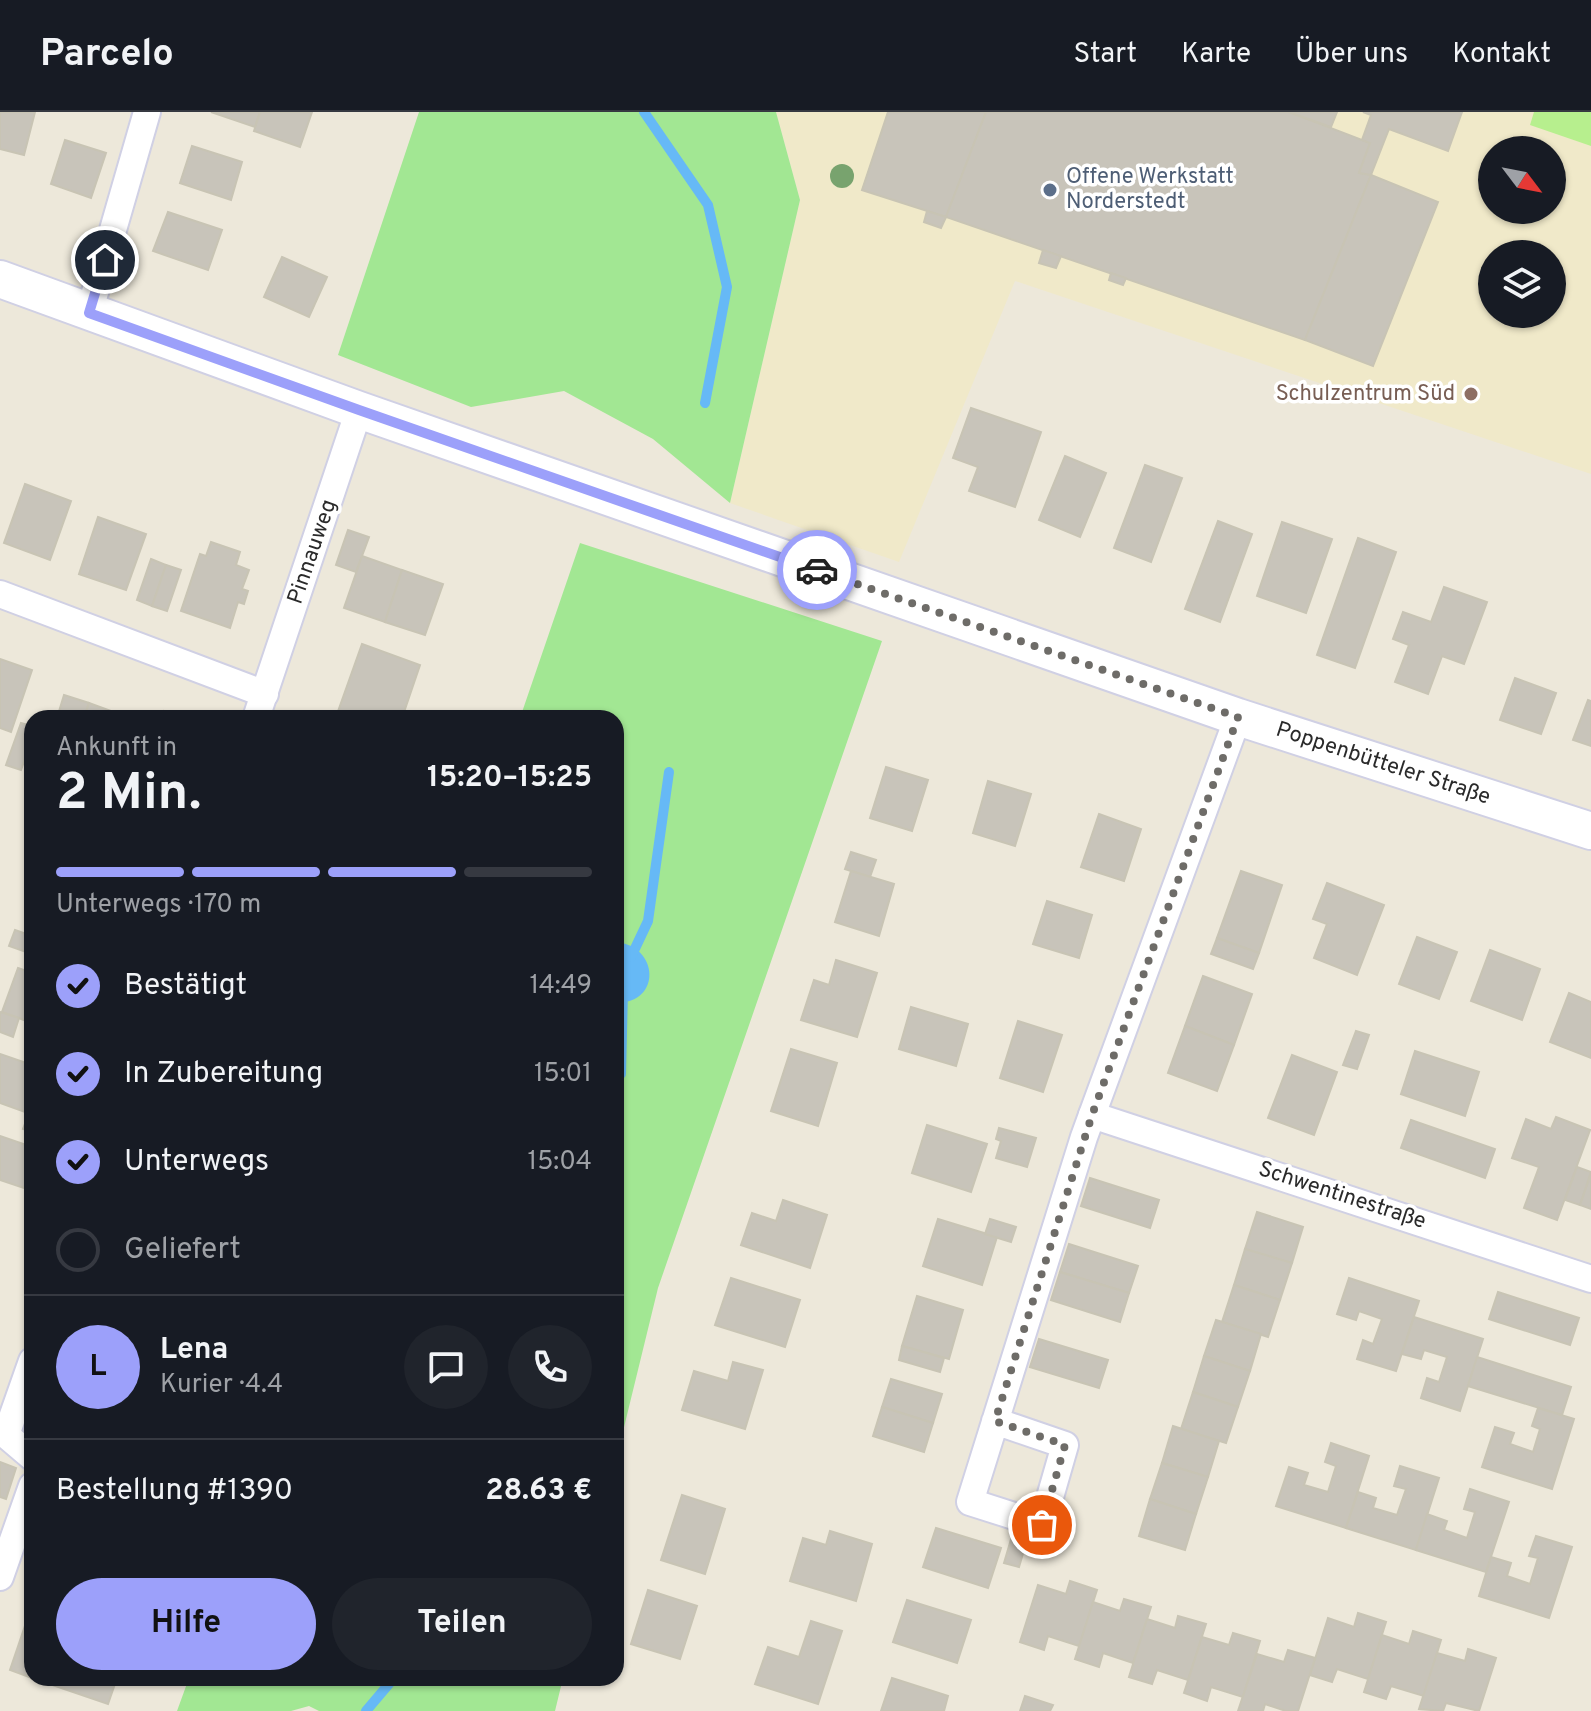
<!DOCTYPE html>
<html lang="de">
<meta charset="utf-8">
<style>
body{margin:0;font-family:Overpass,sans-serif;background:#20242c;color:#f1f3f6;height:100vh;display:flex;flex-direction:column;font-size:30px;white-space:nowrap}
*{box-sizing:border-box;margin:0}
p{font-size:26px;color:#9ea1a6}
.icon{flex:none;width:44px;height:44px;fill:none;stroke:currentColor;stroke-width:2;stroke-linecap:round;stroke-linejoin:round}
.map{position:relative;flex:1;overflow:hidden}
.details{position:absolute;left:24px;top:598px;width:600px;height:976px;display:flex;flex-direction:column;background:#171b24;border-radius:24px;box-shadow:0 2px 6px #0004}
.details>*{flex:none}
.needle{width:52px;rotate:122deg}
.fabs{position:absolute;left:1478px;top:24px;display:grid;gap:16px}
.fabs a{display:grid;place-items:center;width:88px;height:88px;border-radius:50%;background:#171b24;box-shadow:0 2px 6px #0004;font-size:40px}
.pin{position:absolute;display:grid;place-items:center;width:68px;height:68px;color:#fff;margin:-34px;border:4px solid #fff;border-radius:50%;box-shadow:0 2px 8px #0007}
.courier{position:absolute;display:grid;place-items:center;width:80px;height:80px;margin:-40px;border:6px solid #9ca0fa;border-radius:50%;background:#fff;color:#222;box-shadow:0 2px 10px #0007}
.head em{font-style:normal;font-weight:700}
.head div{display:flex;flex-direction:column-reverse}
.head{display:flex;align-items:center;justify-content:space-between;height:136px;padding:0 32px}
h1{font-size:52px;font-weight:700;line-height:60px}
.bar{display:grid;grid-template-columns:repeat(4,1fr);gap:12px 8px;align-content:center;height:96px;padding:0 32px}
.bar i{height:10px;border-radius:6px;background:#363941}
.bar .current{background:#9ca0fa}
.bar p{grid-column:span 4}
.line{display:flex;align-items:center;gap:20px;padding:0 32px;border-top:2px solid #363941}
.line div{flex:1}
.round{display:grid;place-items:center;flex:none;width:84px;height:84px;border-radius:42px;background:#20242c}
ol{padding:0 32px;list-style:none}
li{display:flex;align-items:center;gap:24px;height:88px}
li p{margin-inline-start:auto}
li .icon{padding:8px;border-radius:50%;background:#9ca0fa;color:#111;stroke-width:4}
li:last-child{color:#9ea1a6}
li i{width:44px;height:44px;border:4px solid #363941;border-radius:50%}
.button{display:flex;gap:16px;margin-top:auto;padding:16px 32px}
.button a{flex:1;height:92px;border-radius:48px;background:#9ca0fa;color:#111;font-size:32px;font-weight:700;line-height:92px;text-align:center}
.button a+a{background:#20242c;color:#f1f3f6}
header{display:flex;align-items:center;gap:48px;box-sizing:border-box;height:112px;padding:0 40px;background:#171b24;border-bottom:2px solid #363941}
header strong{font-size:38px}
nav{display:flex;gap:44px;margin-inline-start:auto;font-size:28px}
.map>svg:first-child{display:block}
.education{fill:#f0e9c9;fill-rule:evenodd}
.green{fill:#a2e793}
.pitch{fill:#b7ef8e}
.water{fill:#66b9f6}
.lines{fill:none;stroke-linecap:round;stroke-linejoin:round}
.stream{stroke:#66b9f6;stroke-width:10}
.building{fill:#c8c4ba;stroke:#c8c4b4;stroke-width:2}
.street-casing{stroke:#d0d0e4;stroke-width:30}
.secondary-casing{stroke:#d0d0e4;stroke-width:40}
.street{stroke:#fff;stroke-width:26}
.secondary{stroke:#fff;stroke-width:36}
.tree{fill:#78a36e}
.done{stroke:#6e6c68;stroke-width:8;stroke-dasharray:0 14.4}
.route{stroke:#9ca0fa;stroke-width:10}
.service-dot{fill:#5c6f8a;stroke:#fff;stroke-width:3}
.education-dot{fill:#8d6e63;stroke:#fff;stroke-width:3}
.labels{text-anchor:middle;dominant-baseline:central;stroke-width:7;stroke-linejoin:round;paint-order:stroke}
.service-label{font-size:22px;fill:#4e5e75;stroke:#fff;text-anchor:start}
.education-label{font-size:22px;fill:#785e54;stroke:#fff;text-anchor:end}
.street-label{font-size:22px;fill:#2a2a2a;stroke:#fff}
</style>
<header>
<strong>Parcelo</strong>
<nav><a>Start</a><a>Karte</a><a>Über uns</a><a>Kontakt</a></nav>
</header>
<div class="map">
<svg width="1591" height="1599" viewBox="0 0 1591 1599">
<rect width="100%" height="100%" fill="#ede8da"/>
<path class="education" d="M776,0H1591V362L1015,169L899,450L730,391L800,88ZM1492,38H1552V98H1492ZM1492,142H1552V202H1492Z"/>
<g class="green">
<polygon points="419,0 776,0 800,88 730,391 653,327 564,279 471,295 338,243"/>
<polygon points="580,431 882,529 658,1176 616,1348 616,891 623,891 624,830 616,830 616,606 520,606"/>
<polygon points="189,1566 563,1566 555,1599 319,1599 309,1594 291,1599 177,1599"/>
</g>
<polygon class="pitch" points="1534,0 1591,0 1591,34 1530,13"/>
<path class="water" d="M616,830C659,834 662,891 616,891Z"/>
<g class="lines">
<g class="stream">
<polyline points="644,0 708,93 727,175 705,291"/>
<polyline points="631,845 648,809 669,660"/>
<polyline points="621,962 623,879"/>
<polyline points="616,986 618,979"/>
<polyline points="366,1599 394,1566"/>
</g>
</g>
<g class="building">
<polygon points="0,0 35,0 24,43 0,37"/>
<polygon points="211,0 260,0 255,15"/>
<polygon points="260,0 312,0 300,35 254,19"/>
<polygon points="888,0 986,0 946,105 862,78"/>
<polygon points="986,0 1289,0 1370,31 1359,61 1371,63 1305,228 946,105"/>
<polygon points="1289,0 1337,0 1331,15"/>
<polygon points="1363,0 1462,0 1448,39 1389,17 1371,63 1359,61 1370,31 1362,28 1371,3"/>
<polygon points="65,28 106,41 91,86 51,72"/>
<polygon points="192,34 242,50 231,88 180,71"/>
<polygon points="1371,63 1438,90 1373,254 1305,228"/>
<polygon points="927,99 946,105 941,116 924,110"/>
<polygon points="168,100 222,118 208,158 153,139"/>
<polygon points="1043,138 1061,144 1056,156 1039,151"/>
<polygon points="282,145 327,165 309,205 264,185"/>
<polygon points="1111,161 1126,166 1123,173 1109,168"/>
<polygon points="971,296 1041,320 1015,395 969,379 978,355 953,346"/>
<polygon points="1065,344 1106,361 1080,425 1039,408"/>
<polygon points="1145,353 1182,366 1151,450 1114,436"/>
<polygon points="25,372 71,389 50,448 4,431"/>
<polygon points="98,405 146,422 126,478 79,462"/>
<polygon points="1218,409 1252,422 1220,510 1185,497"/>
<polygon points="1282,410 1332,427 1306,501 1257,484"/>
<polygon points="348,418 369,425 356,460 336,453"/>
<polygon points="1358,426 1396,440 1355,556 1317,543"/>
<polygon points="211,430 240,440 236,453 249,458 242,477 248,479 244,492 238,490 230,516 181,499 200,442 206,444"/>
<polygon points="362,444 402,458 385,510 344,496"/>
<polygon points="151,447 166,453 152,494 137,488"/>
<polygon points="166,453 181,458 167,499 152,494"/>
<polygon points="402,458 443,472 425,523 385,510"/>
<polygon points="1444,475 1487,490 1464,552 1442,544 1428,582 1395,570 1409,533 1393,527 1403,500 1431,510"/>
<polygon points="362,532 420,553 402,606 336,605"/>
<polygon points="0,547 32,558 11,620 0,616"/>
<polygon points="1515,566 1556,581 1541,622 1500,608"/>
<polygon points="64,583 89,591 84,606 57,606"/>
<polygon points="1588,588 1591,589 1591,634 1573,628"/>
<polygon points="89,591 114,600 112,606 84,606"/>
<polygon points="164,599 183,606 161,606"/>
<polygon points="21,611 32,614 32,627 21,658 6,653"/>
<polygon points="886,655 928,668 912,719 870,706"/>
<polygon points="988,669 1031,682 1015,734 973,721"/>
<polygon points="1099,702 1141,717 1124,769 1081,755"/>
<polygon points="851,740 876,748 870,765 845,757"/>
<polygon points="851,759 894,772 879,824 835,810"/>
<polygon points="1241,759 1282,773 1259,841 1217,826"/>
<polygon points="1327,771 1384,793 1357,863 1314,846 1327,812 1313,807"/>
<polygon points="1047,789 1092,803 1079,846 1033,832"/>
<polygon points="15,818 32,824 32,842 9,834"/>
<polygon points="1417,825 1457,840 1439,887 1399,872"/>
<polygon points="1217,826 1259,841 1253,857 1211,842"/>
<polygon points="1490,838 1540,857 1522,908 1471,889"/>
<polygon points="836,848 877,861 857,925 801,908 814,868 829,873"/>
<polygon points="18,856 32,861 32,911 2,900"/>
<polygon points="1203,864 1252,882 1234,933 1185,914"/>
<polygon points="1569,881 1591,890 1591,946 1550,930"/>
<polygon points="911,895 968,912 956,954 899,937"/>
<polygon points="0,900 19,906 13,925 0,920"/>
<polygon points="1018,909 1062,923 1043,980 1000,966"/>
<polygon points="1185,914 1234,933 1217,979 1168,961"/>
<polygon points="1356,919 1369,923 1357,957 1343,953"/>
<polygon points="791,937 837,951 818,1014 771,999"/>
<polygon points="1415,939 1479,960 1465,1004 1401,982"/>
<polygon points="0,942 32,953 32,980 25,1000 0,991"/>
<polygon points="1292,943 1337,960 1314,1023 1268,1006"/>
<polygon points="30,999 32,1000 32,1020 23,1017"/>
<polygon points="1556,1005 1590,1018 1557,1108 1524,1096 1539,1055 1512,1046 1526,1007 1551,1017"/>
<polygon points="1411,1008 1495,1037 1485,1066 1401,1036"/>
<polygon points="927,1013 987,1032 971,1080 912,1061"/>
<polygon points="999,1016 1036,1026 1027,1055 996,1046 1001,1029 996,1027"/>
<polygon points="0,1024 32,1035 32,1054 24,1076 0,1068"/>
<polygon points="1577,1055 1591,1060 1580,1093 1565,1088"/>
<polygon points="1591,1062 1591,1097 1580,1093"/>
<polygon points="1090,1066 1159,1088 1150,1116 1081,1094"/>
<polygon points="783,1088 827,1103 810,1156 741,1133 752,1101 776,1109"/>
<polygon points="1257,1100 1303,1115 1292,1151 1245,1137"/>
<polygon points="938,1107 997,1125 982,1173 923,1154"/>
<polygon points="990,1107 1016,1115 1011,1130 985,1122"/>
<polygon points="1069,1132 1138,1154 1129,1181 1060,1160"/>
<polygon points="1245,1137 1292,1151 1280,1188 1234,1173"/>
<polygon points="1060,1160 1129,1181 1120,1210 1051,1188"/>
<polygon points="731,1166 800,1188 785,1235 715,1213"/>
<polygon points="1349,1166 1419,1189 1396,1259 1357,1247 1363,1228 1373,1232 1382,1207 1359,1199 1356,1208 1337,1202"/>
<polygon points="1234,1173 1280,1188 1268,1225 1222,1210"/>
<polygon points="1498,1180 1579,1206 1570,1233 1489,1207"/>
<polygon points="917,1184 963,1198 949,1247 902,1234"/>
<polygon points="1414,1205 1483,1227 1460,1299 1421,1286 1427,1266 1439,1270 1447,1245 1424,1238 1421,1247 1402,1242"/>
<polygon points="1216,1208 1261,1222 1250,1259 1204,1244"/>
<polygon points="1039,1227 1108,1248 1099,1276 1030,1255"/>
<polygon points="902,1234 944,1246 940,1260 899,1248"/>
<polygon points="1204,1244 1250,1259 1238,1295 1193,1280"/>
<polygon points="1477,1245 1571,1275 1562,1303 1468,1274"/>
<polygon points="733,1250 763,1258 745,1317 682,1298 694,1259 728,1269"/>
<polygon points="891,1267 942,1282 933,1311 882,1295"/>
<polygon points="1193,1280 1238,1295 1226,1331 1181,1317"/>
<polygon points="882,1295 933,1311 924,1340 873,1324"/>
<polygon points="1538,1296 1574,1307 1552,1377 1482,1355 1495,1315 1514,1321 1510,1332 1533,1340 1540,1317 1532,1314"/>
<polygon points="1173,1314 1219,1329 1208,1365 1162,1351"/>
<polygon points="1331,1331 1369,1344 1346,1416 1276,1394 1289,1355 1308,1361 1304,1373 1328,1380 1336,1354 1325,1350"/>
<polygon points="0,1350 16,1356 6,1387 0,1385"/>
<polygon points="1162,1351 1208,1365 1196,1402 1150,1387"/>
<polygon points="1400,1354 1439,1366 1416,1438 1346,1416 1358,1380 1376,1386 1373,1396 1397,1403 1406,1377 1394,1374"/>
<polygon points="1470,1377 1509,1390 1486,1460 1416,1438 1427,1402 1447,1409 1444,1418 1467,1426 1475,1400 1464,1397"/>
<polygon points="682,1383 725,1397 705,1462 661,1448"/>
<polygon points="1150,1387 1196,1402 1185,1438 1139,1424"/>
<polygon points="936,1416 1001,1436 988,1476 923,1455"/>
<polygon points="1014,1417 1029,1421 1019,1455 1004,1451"/>
<polygon points="830,1419 872,1432 856,1489 790,1469 803,1426 826,1433"/>
<polygon points="1536,1424 1572,1435 1549,1506 1479,1484 1491,1445 1511,1451 1507,1464 1530,1472 1538,1446 1529,1444"/>
<polygon points="1070,1469 1097,1478 1079,1534 1048,1524 1044,1538 1020,1530 1038,1473 1066,1482"/>
<polygon points="648,1478 697,1494 680,1547 631,1532"/>
<polygon points="1124,1487 1151,1495 1133,1551 1103,1541 1099,1555 1075,1547 1093,1490 1120,1499"/>
<polygon points="907,1488 971,1508 957,1551 893,1530"/>
<polygon points="1358,1501 1386,1510 1368,1567 1337,1557 1332,1570 1310,1563 1328,1506 1354,1515"/>
<polygon points="1178,1504 1206,1512 1188,1568 1157,1558 1152,1572 1129,1565 1147,1507 1175,1516"/>
<polygon points="28,1505 32,1506 32,1566 10,1558"/>
<polygon points="811,1509 842,1519 818,1592 755,1572 768,1535 799,1545"/>
<polygon points="1413,1519 1441,1528 1424,1584 1391,1574 1386,1587 1364,1580 1382,1523 1409,1532"/>
<polygon points="1233,1521 1260,1529 1243,1585 1211,1575 1207,1589 1184,1581 1202,1525 1229,1533"/>
<polygon points="1468,1537 1496,1546 1479,1599 1446,1591 1443,1599 1419,1597 1437,1541 1465,1549"/>
<polygon points="1288,1538 1315,1546 1298,1599 1286,1599 1265,1592 1263,1599 1238,1599 1257,1542 1284,1550"/>
<polygon points="32,1566 117,1566 108,1592"/>
<polygon points="892,1566 948,1584 944,1599 881,1599"/>
<polygon points="1025,1584 1053,1593 1050,1599 1020,1599"/>
</g>
<g class="lines">
<g class="street-casing">
<g id="street">
<polyline points="89,201 147,0"/>
<polyline points="0,482 265,582"/>
<polyline points="256,606 359,298"/>
<polyline points="1092,1003 1591,1167"/>
<polyline points="995,1309 1065,1333 1042,1413 970,1390 1084,1025 1092,1003 1238,605"/>
<polyline points="6,1323 32,1249"/>
<polyline points="6,1323 32,1345"/>
<polyline points="0,1465 32,1374"/>
</g>
</g>
<g class="secondary-casing">
<polyline id="secondary" points="0,167 359,298 1238,605 1591,719"/>
</g>
<use href="#street" class="street"/>
<use href="#secondary" class="secondary"/>
</g>
<circle class="tree" cx="842" cy="64" r="12"/>
<g class="lines">
<polyline class="done" points="817,458 1238,605 1092,1003 995,1309 1065,1333 1042,1413"/>
<polyline class="route" points="105,148 89,201 359,298 817,458"/>
</g>
<circle class="service-dot" cx="1050" cy="78" r="8"/>
<circle class="education-dot" cx="1471" cy="282" r="8"/>
<g class="labels">
<g class="service-label">
<text x="1066" y="65">Offene Werkstatt<tspan x="1066" dy="25">Norderstedt</tspan></text>
</g>
<g class="education-label">
<text x="1455" y="282">Schulzentrum Süd</text>
</g>
<g class="street-label">
<text transform="translate(313 440) rotate(-71)">Pinnauweg</text>
<text transform="translate(1383 652) rotate(18)">Poppenbütteler Straße</text>
<text transform="translate(1342 1084) rotate(18)">Schwentinestraße</text>
</g>
</g>
</svg>
<div class="fabs">
<a><svg class="needle" viewBox="-14 -14 28 28"><path d="M0-13l5 13h-10z" fill="#e53935"/><path d="M0 13l5-13h-10z" fill="#9ea1a6"/></svg></a>
<a><svg class="icon" aria-label="layers" viewBox="0 0 24 24"><path d="M12 4l9 5-9 5-9-5zM3 14l9 5 9-5"/></svg></a>
</div>
<div class="pin" style="left:1042px;top:1413px;background:#ea580c"><svg class="icon" aria-label="bag" viewBox="0 0 24 24"><path d="M5 8h14l-1 12H6zM9 8a3 3 0 0 1 6 0"/></svg></div>
<div class="pin" style="left:105px;top:148px;background:#1f2937"><svg class="icon" aria-label="home" viewBox="0 0 24 24"><path d="M3 11l9-7 9 7M6 9v11h12V9"/></svg></div>
<div class="courier" style="left:817px;top:458px"><svg class="icon" aria-label="car" viewBox="0 0 24 24"><path d="M5 17H2v-5l4-1 3-4h7l3 4 3 1v5h-3M9 17h6M6 11h13"/><circle cx="7" cy="17" r="2"/><circle cx="17" cy="17" r="2"/></svg></div>
<section class="details">
<div class="head"><div><h1>2 Min.</h1><p>Ankunft in</p></div><em>15:20–15:25</em></div>
<div class="bar"><i class="current"></i><i class="current"></i><i class="current"></i><i></i><p>Unterwegs · 170 m</p></div>
<ol>
<li><svg class="icon" aria-label="check" viewBox="0 0 24 24"><path d="M5 12l5 5 9-10"/></svg>Bestätigt<p>14:49</p></li>
<li><svg class="icon" aria-label="check" viewBox="0 0 24 24"><path d="M5 12l5 5 9-10"/></svg>In Zubereitung<p>15:01</p></li>
<li><svg class="icon" aria-label="check" viewBox="0 0 24 24"><path d="M5 12l5 5 9-10"/></svg>Unterwegs<p>15:04</p></li>
<li><i></i>Geliefert</li>
</ol>
<div class="line" style="height:144px"><b class="round" style="background:#9ca0fa;color:#111">L</b><div><b>Lena</b><p>Kurier · 4.4</p></div><a class="round"><svg class="icon" aria-label="chat" viewBox="0 0 24 24"><path d="M4 5h16v11H9l-5 4z"/></svg></a><a class="round"><svg class="icon" aria-label="phone" viewBox="0 0 24 24"><path d="M5 4h4l2 5-3 2q2 4 5 5l2-3 5 2v4C11 20 4 13 5 4z"/></svg></a></div>
<div class="line" style="height:104px"><div>Bestellung #1390</div><b>28.63 €</b></div>
<div class="button"><a>Hilfe</a><a>Teilen</a></div>
</section>
</div>
